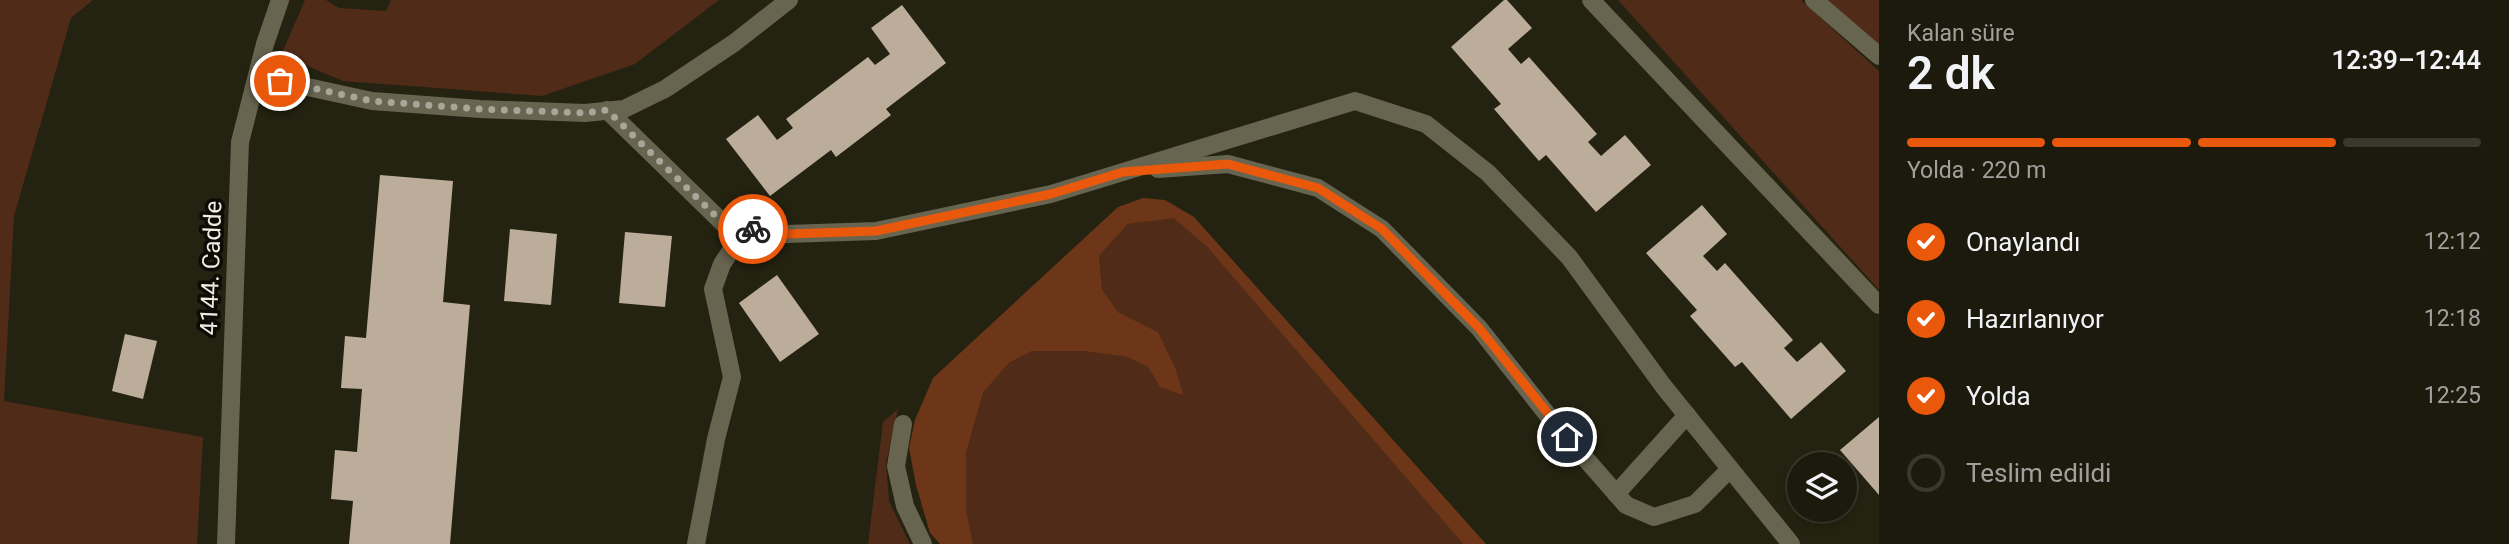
<!DOCTYPE html>
<html lang="tr">
<meta charset="utf-8">
<style>
body{margin:0;font-family:Roboto,sans-serif;background:#28271a;color:#f1f3f6;height:100vh;display:flex;flex-direction:column;font-size:26px;white-space:nowrap}
*{box-sizing:border-box;margin:0}
p{font-size:23px;color:#a0a19d}
.icon{flex:none;width:38px;height:38px;fill:none;stroke:currentColor;stroke-width:2;stroke-linecap:round;stroke-linejoin:round}
.map{position:relative;flex:1;overflow:hidden}
.side{display:flex;flex-direction:column;background:#1b1a0c;width:630px}
.side>*{flex:none}
.buttons{position:absolute;left:1787px;top:452px;display:grid;gap:14px}
.buttons a{display:grid;place-items:center;width:70px;height:70px;border-radius:50%;background:#1b1a0c;box-shadow:0 4px 10px #0003,0 0 0 2px #39382d;font-size:35px}
.pin{position:absolute;display:grid;place-items:center;width:60px;height:60px;color:#fff;margin:-30px;border:4px solid #fff;border-radius:50%;box-shadow:0 2px 7px #0007}
.courier{position:absolute;display:grid;place-items:center;width:70px;height:70px;margin:-35px;border:5px solid #ea580c;border-radius:50%;background:#fff;color:#222;box-shadow:0 2px 9px #0007}
.summary em{font-style:normal;font-weight:600}
.summary div{display:flex;flex-direction:column-reverse}
.summary{display:flex;align-items:center;justify-content:space-between;height:119px;padding:0 28px}
h1{font-size:46px;font-weight:600;line-height:52px}
.bar{display:grid;grid-template-columns:repeat(4,1fr);gap:10px 7px;align-content:center;height:84px;padding:0 28px}
.bar i{height:9px;border-radius:5px;background:#39382d}
.bar .active{background:#ea580c}
.bar p{grid-column:span 4}
ol{padding:0 28px;list-style:none}
li{display:flex;align-items:center;gap:21px;height:77px}
li p{margin-inline-start:auto}
li .icon{padding:7px;border-radius:50%;background:#ea580c;color:#fff;stroke-width:4}
li:last-child{color:#a0a19d}
li i{width:38px;height:38px;border:4px solid #39382d;border-radius:50%}
main{display:flex;flex:1;min-height:0}
.map>svg:first-child{display:block}
.green{fill:#502b18}
.forest{fill:#6e3618}
.building{fill:#bcad9b}
.lines{fill:none;stroke-linecap:round;stroke-linejoin:round}
.minor{stroke:#676450;stroke-width:18}
.done{stroke:#a7a698;stroke-width:7;stroke-dasharray:0 12.6}
.route{stroke:#ea580c;stroke-width:9}
.labels{text-anchor:middle;dominant-baseline:central;stroke-width:7;stroke-linejoin:round;paint-order:stroke}
.street-label{font-size:24px;fill:#eeede2;stroke:#0c0b05}
</style>
<main>
<div class="map">
<svg width="1879" height="544" viewBox="0 0 1879 544">
<rect width="100%" height="100%" fill="#242210"/>
<g class="green">
<polygon points="0,0 93,0 71,18 14,216 4,401 203,437 197,544 0,544"/>
<polygon points="305,0 326,0 339,8 386,11 391,0 719,0 635,64 542,96 343,81 281,55"/>
<polygon points="1618,0 1801,0 1879,71 1879,290"/>
<polygon points="1820,0 1879,0 1879,51"/>
<polygon points="1174,217 1207,247 1463,544 973,544 966,509 966,453 983,393 1009,363 1032,351 1082,351 1129,357 1148,367 1160,387 1158,332 1118,312 1102,289 1099,256 1128,224"/>
<polygon points="898,409 886,463 889,501 910,544 868,544 883,422"/>
</g>
<polygon class="forest" points="1143,198 1165,200 1194,217 1486,544 1463,544 1207,247 1174,218 1128,224 1099,256 1102,289 1118,312 1158,332 1176,370 1183,395 1160,387 1148,367 1128,357 1082,351 1032,351 1009,363 983,393 966,453 966,509 973,544 940,544 930,533 916,485 909,448 915,420 933,378 1118,207"/>
<g class="building">
<polygon points="1504,0 1507,0 1532,28 1508,49 1521,64 1529,57 1597,134 1588,142 1601,156 1625,135 1651,165 1596,212 1546,155 1539,161 1494,109 1501,104 1451,47"/>
<polygon points="902,5 946,63 886,109 891,115 836,157 831,150 770,196 726,139 758,115 777,140 793,128 786,119 868,57 875,65 890,54 871,28"/>
<polygon points="380,175 453,181 443,302 470,305 450,544 349,544 353,501 331,499 335,450 357,452 362,389 341,388 345,336 366,338"/>
<polygon points="1702,205 1727,234 1703,256 1717,271 1725,263 1793,340 1784,348 1797,362 1821,342 1846,371 1791,419 1742,362 1735,367 1690,316 1697,310 1646,253"/>
<polygon points="510,229 557,234 551,305 504,301"/>
<polygon points="625,232 672,236 665,307 619,303"/>
<polygon points="777,275 819,334 780,362 739,303"/>
<polygon points="125,334 157,341 143,399 112,391"/>
<polygon points="1879,417 1879,495 1840,450"/>
</g>
<g class="lines">
<g class="minor">
<polyline points="1591,0 1879,305"/>
<polyline points="1814,0 1879,56"/>
<polyline points="257,76 372,101 480,109 585,113 624,109 665,89 734,43 789,0"/>
<polyline points="607,110 724,224 787,234 876,231 1051,194 1355,101 1426,124 1488,173 1569,257 1664,387 1791,544"/>
<polyline points="1158,169 1228,164 1318,188 1382,229 1479,328 1550,418 1626,505 1654,517 1695,504 1730,469"/>
<polyline points="903,424 896,466 905,506 923,544"/>
<polyline points="1616,494 1687,415"/>
<polyline points="226,544 240,142 265,44 280,0"/>
<polyline points="696,544 716,439 732,377 713,289 722,264 746,228"/>
</g>
</g>
<g class="lines">
<polyline class="done" points="280,81 372,101 480,109 585,113 607,110 724,224 753,229"/>
<polyline class="route" points="753,229 787,234 876,231 1051,194 1123,172 1228,164 1318,188 1382,229 1479,328 1567,437"/>
</g>
<g class="labels">
<g class="street-label">
<text transform="translate(211 268) rotate(-88)">4144. Cadde</text>
</g>
</g>
</svg>
<div class="buttons">
<a><svg class="icon" aria-label="layers" viewBox="0 0 24 24"><path d="M12 4l9 5-9 5-9-5zM3 14l9 5 9-5"/></svg></a>
</div>
<div class="pin" style="left:280px;top:81px;background:#ea580c"><svg class="icon" aria-label="bag" viewBox="0 0 24 24"><path d="M5 8h14l-1 12H6zM9 8a3 3 0 0 1 6 0"/></svg></div>
<div class="pin" style="left:1567px;top:437px;background:#1f2937"><svg class="icon" aria-label="home" viewBox="0 0 24 24"><path d="M3 11l9-7 9 7M6 9v11h12V9"/></svg></div>
<div class="courier" style="left:753px;top:229px"><svg class="icon" aria-label="bike" viewBox="0 0 24 24"><circle cx="6" cy="16" r="4"/><circle cx="18" cy="16" r="4"/><path d="M6 16l4-8h5l3 8M10 8l3 8H6M13 5h3"/></svg></div>
</div>
<section class="side">
<div class="summary"><div><h1>2 dk</h1><p>Kalan süre</p></div><em>12:39–12:44</em></div>
<div class="bar"><i class="active"></i><i class="active"></i><i class="active"></i><i></i><p>Yolda · 220 m</p></div>
<ol>
<li><svg class="icon" aria-label="check" viewBox="0 0 24 24"><path d="M5 12l5 5 9-10"/></svg>Onaylandı<p>12:12</p></li>
<li><svg class="icon" aria-label="check" viewBox="0 0 24 24"><path d="M5 12l5 5 9-10"/></svg>Hazırlanıyor<p>12:18</p></li>
<li><svg class="icon" aria-label="check" viewBox="0 0 24 24"><path d="M5 12l5 5 9-10"/></svg>Yolda<p>12:25</p></li>
<li><i></i>Teslim edildi</li>
</ol>
</section>
</main>
